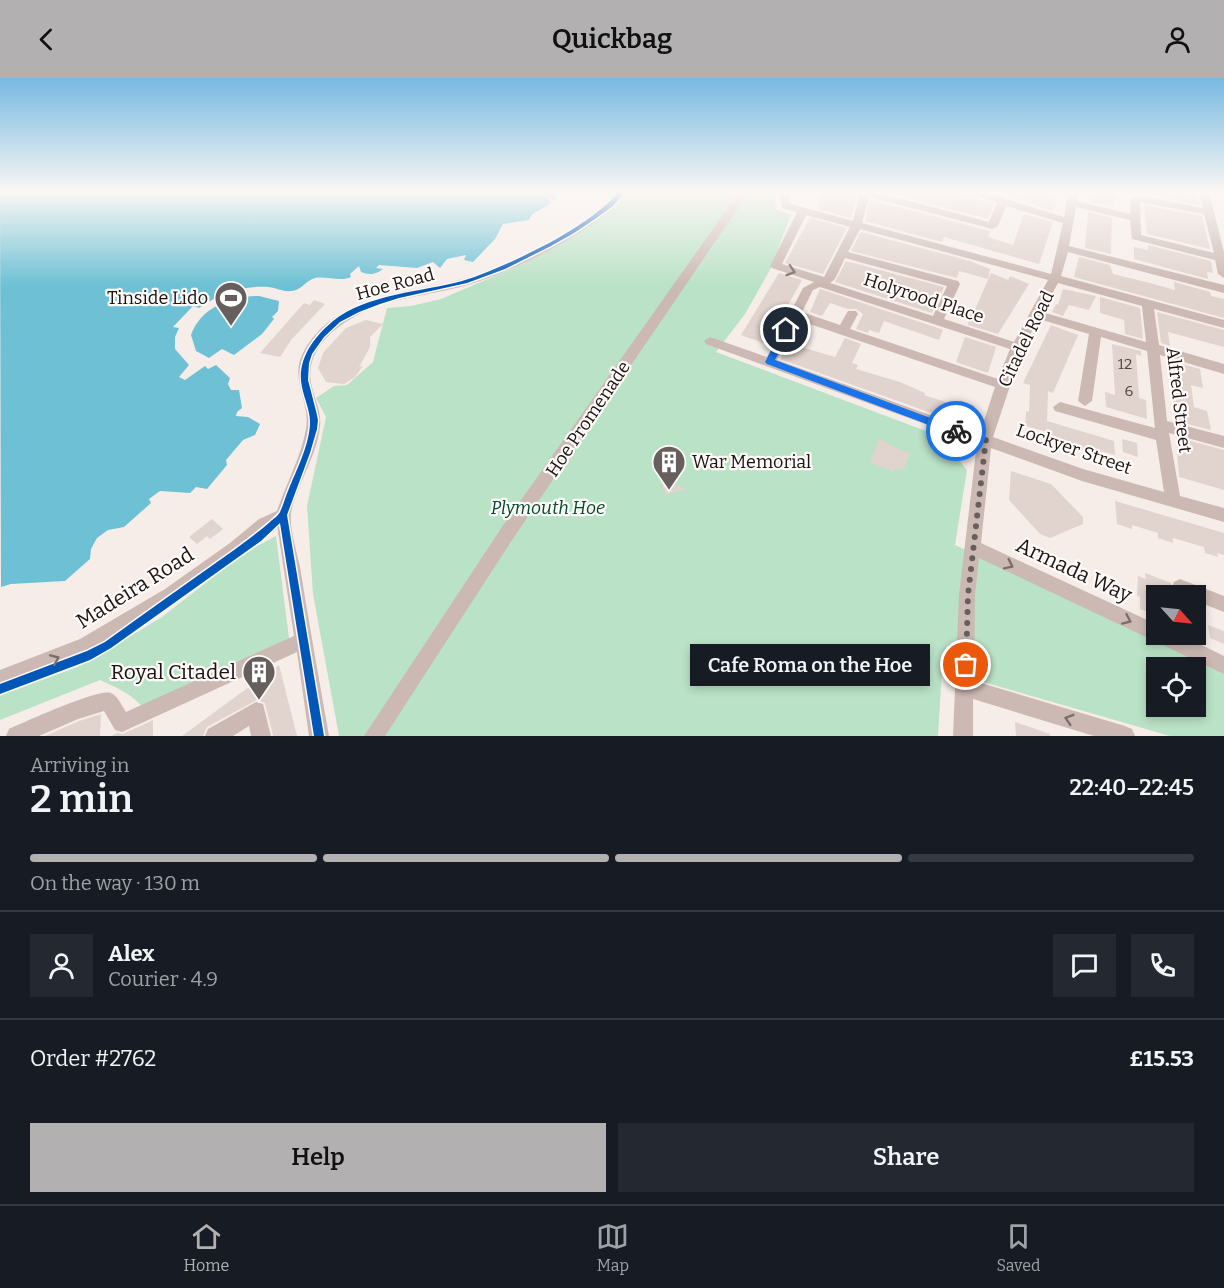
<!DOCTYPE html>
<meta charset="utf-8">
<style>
body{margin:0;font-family:Bitter,serif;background:#242831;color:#f1f3f6;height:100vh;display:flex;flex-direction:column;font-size:22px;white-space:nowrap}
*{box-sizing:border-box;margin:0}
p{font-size:20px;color:#9ea1a6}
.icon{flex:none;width:33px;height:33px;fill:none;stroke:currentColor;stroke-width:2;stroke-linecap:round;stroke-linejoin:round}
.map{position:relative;height:658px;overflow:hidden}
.details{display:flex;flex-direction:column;background:#171b24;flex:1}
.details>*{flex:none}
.needle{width:39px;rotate:117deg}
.tools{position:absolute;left:1146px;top:507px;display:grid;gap:12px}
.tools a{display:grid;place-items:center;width:60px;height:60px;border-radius:0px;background:#171b24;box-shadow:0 3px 9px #0003;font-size:30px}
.pin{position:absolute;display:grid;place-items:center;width:51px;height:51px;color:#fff;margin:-26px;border:3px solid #fff;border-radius:50%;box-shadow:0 2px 6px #0007}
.courier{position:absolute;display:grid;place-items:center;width:60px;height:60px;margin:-30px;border:4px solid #1a73e8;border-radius:50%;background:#fff;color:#222;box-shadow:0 2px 8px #0007}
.bubble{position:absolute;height:42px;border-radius:0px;background:#171b24;box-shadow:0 3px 9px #0003;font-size:20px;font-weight:600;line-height:42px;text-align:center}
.headline em{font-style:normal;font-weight:600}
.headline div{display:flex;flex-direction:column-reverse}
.headline{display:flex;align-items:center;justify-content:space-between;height:102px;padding:0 30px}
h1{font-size:39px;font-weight:600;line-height:45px}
.bar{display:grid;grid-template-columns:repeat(4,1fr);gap:9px 6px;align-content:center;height:72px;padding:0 30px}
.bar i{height:8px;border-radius:4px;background:#363941}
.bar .selected{background:#b2b0b1}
.bar p{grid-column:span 4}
.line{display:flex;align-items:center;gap:15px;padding:0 30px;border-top:2px solid #363941}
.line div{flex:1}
.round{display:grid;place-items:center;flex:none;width:63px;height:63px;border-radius:0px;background:#242831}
.action{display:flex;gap:12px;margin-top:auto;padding:12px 30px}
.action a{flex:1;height:69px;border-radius:0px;background:#b2b0b1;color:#111;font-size:24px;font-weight:600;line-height:69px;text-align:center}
.action a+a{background:#242831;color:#f1f3f6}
header{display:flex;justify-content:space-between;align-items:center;height:78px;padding:0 30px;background:#b2b0b1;color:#111;font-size:27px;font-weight:600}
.dock{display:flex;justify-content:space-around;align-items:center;height:84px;border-top:2px solid #363941;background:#171b24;font-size:16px;color:#9ea1a6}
.dock a{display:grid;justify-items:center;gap:3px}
.dock .selected{color:#b2b0b1}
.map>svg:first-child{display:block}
.green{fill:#bae2c6;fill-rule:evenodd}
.water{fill:#6ec1d5}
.building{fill:#e1d3cd}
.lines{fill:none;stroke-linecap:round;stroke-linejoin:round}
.minor{fill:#ccb9b3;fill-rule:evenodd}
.cycleway-casing{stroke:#fefaf9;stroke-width:3}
.cycleway{fill:#0057b8;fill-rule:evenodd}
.oneway{stroke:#7b6e6a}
.route{fill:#1a73e8}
.done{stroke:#665f5d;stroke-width:6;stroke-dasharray:0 10.8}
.labels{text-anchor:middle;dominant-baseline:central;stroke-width:4.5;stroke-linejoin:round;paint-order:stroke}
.number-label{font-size:15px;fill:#4d4542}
.street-label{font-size:18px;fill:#191311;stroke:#fefaf9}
.poi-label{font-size:18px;fill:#191311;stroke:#fefaf9;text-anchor:end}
.park-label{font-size:18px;font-style:italic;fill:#00492a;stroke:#fefaf9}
.near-street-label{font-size:21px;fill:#191311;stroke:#fefaf9}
.near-poi-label{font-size:21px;fill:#191311;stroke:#fefaf9;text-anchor:end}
</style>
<header><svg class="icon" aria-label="back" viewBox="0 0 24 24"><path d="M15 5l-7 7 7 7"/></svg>Quickbag<svg class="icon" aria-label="person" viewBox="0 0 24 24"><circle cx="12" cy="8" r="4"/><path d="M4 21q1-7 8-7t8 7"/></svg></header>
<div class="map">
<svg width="1224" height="658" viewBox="0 0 1224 658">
<rect width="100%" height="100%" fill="#f6ede9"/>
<g class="green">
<path d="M626,114H777L775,131L791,136L771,190L745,236L716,274L939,358L967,392L955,467L1224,593V658H1170L942,592L938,658H339L313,516L307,428L326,339L316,320L334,308L347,307L373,284L387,230L411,228L441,221L523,186L608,133ZM1156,590H1196V628H1156Z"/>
<path d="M276,458L290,568L145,632C133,616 117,610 100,602L0,642V617L77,589L101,576L162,539L244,475Z"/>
</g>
<g class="water">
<path d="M0,114H558L555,122L547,119L551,124C545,132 532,132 529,142L503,146L495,161L473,184L464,182L466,177L447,181L440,190L433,184L417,190L379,187L376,190L383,191C376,197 368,197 361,194L359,188L350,196L351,199C341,204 327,198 315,200C306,202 301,213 291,213C284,214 276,210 269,209C244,207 219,216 199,230L193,228L173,249L179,250L175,259V271L189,287L179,299L185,302L205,288L208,291L216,287L230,300L228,306L231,312H239L242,330L237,334L236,338L248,339L260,346L255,357L243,362L226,382L227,387L207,411L196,409L190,415L160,413L149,421L151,425L124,449L108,452L97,460L91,471L90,481L65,503L11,506L1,509Z"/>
<path d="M259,218L279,223L278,233L272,239L274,241L262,256L234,277L222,271L209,280L196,273L191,257C201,229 231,218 259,218Z"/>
</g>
<g class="building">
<polygon points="821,114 858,114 851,140 818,131"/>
<polygon points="886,114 956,114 994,126 988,141"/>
<polygon points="1010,114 1055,114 1055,122 1057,123 1053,133 1010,118"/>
<polygon points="1090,114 1115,114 1114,128 1089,124"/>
<polygon points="1142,114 1197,116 1200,127 1142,116"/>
<polygon points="871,122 990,153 988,159 1013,167 1024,136 1053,144 1039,186 944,159 942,164 865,143"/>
<polygon points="1144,127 1202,138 1210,171 1147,156"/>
<polygon points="1088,134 1112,140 1111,176 1085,170"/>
<polygon points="810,140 847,150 823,196 785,185"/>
<polygon points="861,154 970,183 990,191 988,201 959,193 957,200 851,173"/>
<polygon points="1148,167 1211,183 1213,195 1207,194 1208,201 1134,181 1134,169 1148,172"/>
<polygon points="1079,179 1110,187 1113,196 1146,204 1175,212 1174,204 1210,214 1211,218 1224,221 1224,240 1074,199"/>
<polygon points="846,183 944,209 932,235 835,204"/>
<polygon points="779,195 802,202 766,266 741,257"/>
<polygon points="991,195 1008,202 1010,198 1029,206 998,256 968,247 970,233 974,234"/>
<polygon points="820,211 935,249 943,252 939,262 884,243 879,255 869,252 868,255 856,251 863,236 856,231 848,231 830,225 822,238 810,234"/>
<polygon points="1063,211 1096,218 1089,232 1069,227 1063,238 1052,234 1056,226 1058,227"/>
<polygon points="1100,219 1140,230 1143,261 1125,256 1124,242 1100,235"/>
<polygon points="314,222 325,226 291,262 280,279 260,275 304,225 310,227"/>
<polygon points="1157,234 1224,252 1224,269 1168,254 1170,268 1161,265"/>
<polygon points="366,242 383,246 370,259 370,269 359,289 363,288 355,299 344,306 326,304 318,290 323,275 346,250"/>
<polygon points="1051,247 1078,257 1053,315 1048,313 1047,343 1114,363 1115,377 1100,373 1100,376 1061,365 1047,359 1048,354 1025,348 1026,333 1029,334 1030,307 1023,305"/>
<polygon points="965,259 996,269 988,295 956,284"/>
<polygon points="845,260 861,266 852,285 858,287 856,291 900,304 925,315 924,317 958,328 960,322 975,328 973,334 983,338 979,352 780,281 788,265 835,279"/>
<polygon points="1112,266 1141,273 1141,278 1136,276 1139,320 1146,322 1147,341 1106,329 1105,314 1115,317"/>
<polygon points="1167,282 1200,291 1203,310 1191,307 1194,329 1207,333 1211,352 1176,343"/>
<polygon points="1176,359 1224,372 1224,412 1179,399"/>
<polygon points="879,361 910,376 903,393 895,390 893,394 870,384"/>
<polygon points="1122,361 1137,365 1138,379 1123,374"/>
<polygon points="1011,393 1051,406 1083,439 1083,446 1050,460 1040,456 1009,422"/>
<polygon points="659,400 686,411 666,417"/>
<polygon points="1115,423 1224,455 1224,477 1217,475 1218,479 1205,475 1204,469 1173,460 1173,465 1158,460 1158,455 1132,447 1132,451 1117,446"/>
<polygon points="212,441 223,451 210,461 207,458 197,466 189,459"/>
<polygon points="1145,495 1171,505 1171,518 1156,518 1156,537 1140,531 1140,519 1137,518 1138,498 1146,501"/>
<polygon points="1208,547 1224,553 1224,566 1210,560"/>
<polygon points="279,587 297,658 273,658 265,625 257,622 207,649 203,658 182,658"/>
<polygon points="101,636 100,658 45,658 79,643"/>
<polygon points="153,642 153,658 111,658 117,655 123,656"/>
<polygon points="1015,644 1050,656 1050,658 1016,658"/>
</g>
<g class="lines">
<g class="minor">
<path d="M617,114H628C595,154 517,192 468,207C439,215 409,218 380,227C348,239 304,265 311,305C314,320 322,334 320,349C316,380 297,406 291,435C289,448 297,475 300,489C309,545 319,601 329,658H309L297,574L122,654L115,652L104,633L78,641L39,658H6L9,651C25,644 99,610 111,615C118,618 122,628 126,634L294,558L277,447L177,523L91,574L0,610V592L80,561L165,511L230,465L259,441L277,433C286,406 301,379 306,351C311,324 289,302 303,275C336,212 417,217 476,197C525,179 580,152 617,114Z"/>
<polygon points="739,114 749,114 514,459 385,658 364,658 502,449"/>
<path d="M779,114H789L791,126L853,143L860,114H875L989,144L997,125L966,114H983L1064,139L1068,114H1078L1077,123L1130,136L1131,120L1142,118L1203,130L1199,114H1209L1224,174V200L1218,196L1215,182L1132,161L1130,142L1076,129L1069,168L1224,207V215L1068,174L1061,198L1224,242V250L1154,231L1159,267L1224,286V296L1160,277L1167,343L1224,358V370L1169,355L1180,418L1224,430V444L1082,403L991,370L981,465L1156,546V556H1179L1224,578V596L979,480L975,517L974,603L1125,648L1132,651L1135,658H1094L973,621V658H953L959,517L977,365L706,266L704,263L710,259L767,279L803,210L814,204L772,190L770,188L797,134L782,130ZM869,119L993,151L998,148L1006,128L1063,145L1051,196L862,145ZM1140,124L1204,136L1214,175L1141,157ZM806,137L850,149L824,199L782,186ZM860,151L1048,202L1014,264L944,241L960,206L958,203L848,174ZM845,180L947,208L933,238L830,205L835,201ZM1058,205L1142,228L1146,264L1042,234ZM820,209L1010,271L998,301L850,251L858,236L856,233H848L840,247L802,234L813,212ZM1039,241L1089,256L1078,323L1085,328L1092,323L1101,259L1147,273L1155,350L1060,324L1053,329L1055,333L1156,362L1164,414L1083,391L993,359L1023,269ZM798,242L995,309L980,355L777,282Z"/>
<polygon points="1180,501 1224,518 1224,534 1196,523 1196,518 1173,518 1172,509 1174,504"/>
<polygon points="256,624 263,626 271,658 251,658 249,648 233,658 205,658 208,651"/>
</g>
<g class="cycleway-casing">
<path id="cycleway" d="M619,114H625L613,128L595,141L574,155L551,168L505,191L467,205L399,220L380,226L359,234L340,244L324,259L312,276L309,285L308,302L316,333L318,342L317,351L310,375L287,437L324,658H314L280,445L261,463L111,570L90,582L0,616V606L87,573L105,564C145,535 186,506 227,477C242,466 256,456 270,444C273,441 278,438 280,434C283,428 285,420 288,413C296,393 310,366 310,344C310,332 304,320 302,309C296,282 314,259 333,243C366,216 422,214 462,203C480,198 497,190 513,183C551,165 590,145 619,114Z"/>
</g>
<use href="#cycleway" class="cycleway"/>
</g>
<defs><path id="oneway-chevron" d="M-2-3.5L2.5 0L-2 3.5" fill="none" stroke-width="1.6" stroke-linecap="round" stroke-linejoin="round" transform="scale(1.5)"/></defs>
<g class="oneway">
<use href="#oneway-chevron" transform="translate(791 193) rotate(18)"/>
<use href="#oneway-chevron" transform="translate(1009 487) rotate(26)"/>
<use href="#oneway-chevron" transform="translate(1127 542) rotate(24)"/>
<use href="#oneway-chevron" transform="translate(55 581) rotate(-23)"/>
<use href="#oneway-chevron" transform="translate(1069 641) rotate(-163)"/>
</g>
<linearGradient id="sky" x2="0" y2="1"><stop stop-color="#77b9e0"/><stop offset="0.55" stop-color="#fbf7f5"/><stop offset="1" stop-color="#fbf7f5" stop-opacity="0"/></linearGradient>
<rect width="1224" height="207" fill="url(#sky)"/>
<polygon class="route" points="783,250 790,252 775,282 960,351 960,356 953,356 767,286 765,284"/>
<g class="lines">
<polyline class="done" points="956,353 986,361 968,517 966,587"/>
</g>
<defs>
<g id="stadium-pin" transform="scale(1.725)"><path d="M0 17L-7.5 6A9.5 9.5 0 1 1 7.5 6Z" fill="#665f5d" stroke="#fefaf9"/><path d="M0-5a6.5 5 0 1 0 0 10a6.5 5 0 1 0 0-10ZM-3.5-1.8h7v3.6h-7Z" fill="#fff"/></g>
<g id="building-pin" transform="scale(1.725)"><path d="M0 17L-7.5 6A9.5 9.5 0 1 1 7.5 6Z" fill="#665f5d" stroke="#fefaf9"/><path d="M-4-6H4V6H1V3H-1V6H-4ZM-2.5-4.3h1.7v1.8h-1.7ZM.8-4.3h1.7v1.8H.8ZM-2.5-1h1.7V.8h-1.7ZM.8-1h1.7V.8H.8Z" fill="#fff"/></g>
</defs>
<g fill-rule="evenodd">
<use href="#stadium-pin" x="231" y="220"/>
<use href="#building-pin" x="669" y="384"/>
<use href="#building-pin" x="259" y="594"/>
</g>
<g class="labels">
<g class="number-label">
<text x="1125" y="286">12</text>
<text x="1129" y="313">6</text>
</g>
<g class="street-label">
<text transform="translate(395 206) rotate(-15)">Hoe Road</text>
<text transform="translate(924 220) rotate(18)">Holyrood Place</text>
<text transform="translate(1026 261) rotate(-64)">Citadel Road</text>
<text transform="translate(1179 322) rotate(83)">Alfred Street</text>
<text transform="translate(588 341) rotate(-56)">Hoe Promenade</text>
<text transform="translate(1074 371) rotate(19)">Lockyer Street</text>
</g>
<g class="poi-label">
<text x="208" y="220">Tinside Lido</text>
<text x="692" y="384" text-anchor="start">War Memorial</text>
</g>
<g class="park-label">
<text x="548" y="430">Plymouth Hoe</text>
</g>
<g class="near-street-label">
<text transform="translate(1074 492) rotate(25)">Armada Way</text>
<text transform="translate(135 510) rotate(-32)">Madeira Road</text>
</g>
<g class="near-poi-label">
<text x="236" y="594">Royal Citadel</text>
</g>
</g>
</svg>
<div class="tools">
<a><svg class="needle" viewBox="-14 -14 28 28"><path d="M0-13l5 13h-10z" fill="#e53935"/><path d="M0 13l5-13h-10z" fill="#9ea1a6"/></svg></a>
<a><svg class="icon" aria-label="locate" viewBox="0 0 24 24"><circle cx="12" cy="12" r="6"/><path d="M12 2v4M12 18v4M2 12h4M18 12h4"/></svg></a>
</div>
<div class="pin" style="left:966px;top:587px;background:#ea580c"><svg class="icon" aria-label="bag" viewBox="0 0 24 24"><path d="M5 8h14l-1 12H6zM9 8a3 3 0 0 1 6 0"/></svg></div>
<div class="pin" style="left:786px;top:252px;background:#1f2937"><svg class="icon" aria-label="home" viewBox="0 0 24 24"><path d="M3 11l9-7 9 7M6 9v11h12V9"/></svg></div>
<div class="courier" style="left:956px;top:353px"><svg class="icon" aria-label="bike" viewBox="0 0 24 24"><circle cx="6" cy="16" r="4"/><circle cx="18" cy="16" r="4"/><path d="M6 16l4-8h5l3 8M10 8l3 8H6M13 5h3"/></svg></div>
<div class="bubble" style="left:690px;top:566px;width:240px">Cafe Roma on the Hoe</div>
</div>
<section class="details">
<div class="headline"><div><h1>2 min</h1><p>Arriving in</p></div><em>22:40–22:45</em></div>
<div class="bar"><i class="selected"></i><i class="selected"></i><i class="selected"></i><i></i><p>On the way · 130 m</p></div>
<div class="line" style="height:108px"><a class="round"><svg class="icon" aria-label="person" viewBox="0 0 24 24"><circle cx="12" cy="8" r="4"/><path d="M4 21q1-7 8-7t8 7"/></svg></a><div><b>Alex</b><p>Courier · 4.9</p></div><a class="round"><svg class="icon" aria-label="chat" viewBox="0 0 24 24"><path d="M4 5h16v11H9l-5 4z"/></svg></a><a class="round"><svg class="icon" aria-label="phone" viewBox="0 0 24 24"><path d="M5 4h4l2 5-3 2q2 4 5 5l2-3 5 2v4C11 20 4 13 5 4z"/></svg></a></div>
<div class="line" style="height:78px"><div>Order #2762</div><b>£15.53</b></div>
<div class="action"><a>Help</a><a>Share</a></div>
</section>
<nav class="dock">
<a class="selected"><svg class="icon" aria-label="home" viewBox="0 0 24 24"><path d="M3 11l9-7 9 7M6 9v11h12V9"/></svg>Home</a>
<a><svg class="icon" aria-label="map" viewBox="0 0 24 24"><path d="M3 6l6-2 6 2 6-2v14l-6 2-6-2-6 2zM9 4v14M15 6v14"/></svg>Map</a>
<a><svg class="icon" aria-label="saved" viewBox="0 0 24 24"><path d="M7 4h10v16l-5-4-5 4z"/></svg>Saved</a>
</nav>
